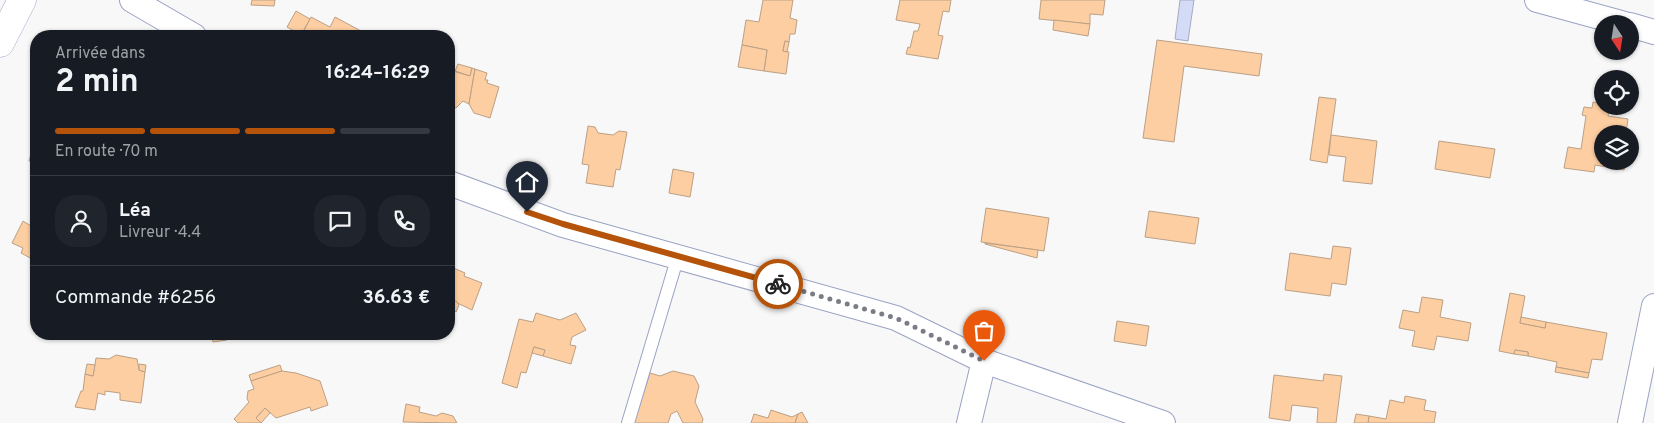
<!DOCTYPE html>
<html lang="fr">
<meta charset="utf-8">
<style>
body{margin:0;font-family:Overpass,sans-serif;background:#20242c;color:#f1f3f6;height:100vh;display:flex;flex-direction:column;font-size:19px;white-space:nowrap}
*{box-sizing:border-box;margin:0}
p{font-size:16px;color:#9ea1a6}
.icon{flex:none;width:28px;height:28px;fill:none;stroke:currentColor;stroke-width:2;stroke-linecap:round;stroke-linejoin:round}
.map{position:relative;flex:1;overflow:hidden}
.sheet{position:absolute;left:30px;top:30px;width:425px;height:310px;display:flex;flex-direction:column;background:#171b24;border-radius:20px;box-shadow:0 1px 4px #0004}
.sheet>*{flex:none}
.needle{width:32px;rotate:168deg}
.controls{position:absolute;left:1594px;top:15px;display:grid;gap:10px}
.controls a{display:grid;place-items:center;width:45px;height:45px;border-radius:50%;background:#171b24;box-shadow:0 1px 4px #0004;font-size:25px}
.pin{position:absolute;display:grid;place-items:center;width:42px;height:42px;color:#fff;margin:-51px -21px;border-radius:50% 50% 50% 0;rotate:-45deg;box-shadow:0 0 5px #0007}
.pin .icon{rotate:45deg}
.courier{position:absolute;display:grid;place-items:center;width:50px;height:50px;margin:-25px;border:4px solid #b45309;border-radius:50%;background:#fff;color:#222;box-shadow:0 1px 6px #0007}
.overview em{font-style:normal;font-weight:700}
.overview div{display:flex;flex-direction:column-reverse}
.overview{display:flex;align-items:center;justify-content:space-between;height:85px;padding:0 25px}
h1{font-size:32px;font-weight:700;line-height:38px}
.bar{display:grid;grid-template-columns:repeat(4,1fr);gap:8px 5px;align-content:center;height:60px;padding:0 25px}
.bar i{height:6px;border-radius:4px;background:#363941}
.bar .active{background:#b45309}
.bar p{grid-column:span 4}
.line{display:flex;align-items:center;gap:12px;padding:0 25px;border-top:1px solid #363941}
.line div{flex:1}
.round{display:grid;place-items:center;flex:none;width:52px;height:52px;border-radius:20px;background:#20242c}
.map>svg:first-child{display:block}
.water{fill:#d3dbf7;stroke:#a4abc2}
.building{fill:#fdcea1;stroke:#bca085}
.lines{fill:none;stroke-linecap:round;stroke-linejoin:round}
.lane-casing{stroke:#9aa3c4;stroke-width:14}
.street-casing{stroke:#9aa3c4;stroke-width:26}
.secondary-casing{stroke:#9aa3c4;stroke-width:29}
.lane{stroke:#fff;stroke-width:12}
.street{stroke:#fff;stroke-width:24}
.secondary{stroke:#fff;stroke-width:28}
.done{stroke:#7a7c86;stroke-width:5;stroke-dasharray:0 9}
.route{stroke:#b45309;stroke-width:6}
</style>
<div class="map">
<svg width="1654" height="423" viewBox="0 0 1654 423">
<rect width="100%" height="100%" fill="#f8f8f8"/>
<g class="water">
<polygon points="1180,0 1194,0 1188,41 1175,39"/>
<polygon points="36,136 36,163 29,161"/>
</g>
<g class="building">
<polygon points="252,0 275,0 274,6 251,5"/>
<polygon points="763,0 793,0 790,18 797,20 795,34 790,34 789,42 785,41 783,51 789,52 786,74 764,71 767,50 742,45 746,20 759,22"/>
<polygon points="900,0 951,0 949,12 943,11 938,35 943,36 938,59 906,54 908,47 910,48 914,31 918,31 920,24 896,20"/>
<polygon points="1041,0 1105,0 1103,15 1090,14 1090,24 1039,19"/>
<polygon points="296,11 310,19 301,35 287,27"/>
<polygon points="311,17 330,27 335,17 361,31 358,36 301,36"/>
<polygon points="1054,20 1090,24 1088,36 1053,30"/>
<polygon points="1157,40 1262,54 1259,76 1184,66 1174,142 1143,138"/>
<polygon points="785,41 789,42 787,52 783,51"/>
<polygon points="742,45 767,50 764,71 738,67"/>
<polygon points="458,64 472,68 470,76 455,71"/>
<polygon points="472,68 475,69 469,104 463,101 456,108 449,106 449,70 470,76"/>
<polygon points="475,69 487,73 485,80 488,80 487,83 499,87 490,118 474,113 469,104"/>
<polygon points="1319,97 1336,99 1327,163 1310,160"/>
<polygon points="1593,102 1610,106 1608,116 1628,119 1626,133 1629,134 1602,134 1602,161 1628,161 1625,163 1624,170 1595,165 1594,172 1564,168 1568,147 1581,149 1586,116 1582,115 1584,107 1592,108"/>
<polygon points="588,126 595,127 598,133 613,135 619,131 627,132 620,170 616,169 613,187 586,183 589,165 582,164"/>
<polygon points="1331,135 1377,141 1372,184 1343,181 1346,157 1329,155"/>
<polygon points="1439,141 1495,149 1490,178 1435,169"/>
<polygon points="673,169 694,173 690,197 669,193"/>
<polygon points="986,208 1049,218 1044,251 981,242"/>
<polygon points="1149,211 1199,218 1195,244 1145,237"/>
<polygon points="23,221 36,229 36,261 21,253 23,248 12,243"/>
<polygon points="985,243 1038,250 1037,258 985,244"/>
<polygon points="1333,246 1351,248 1346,285 1332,283 1330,296 1285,290 1290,253 1331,259"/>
<polygon points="36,264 36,276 32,273"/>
<polygon points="449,266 465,273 464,276 482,283 472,310 449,299"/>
<polygon points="1510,293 1525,296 1520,323 1545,328 1546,322 1607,333 1602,360 1592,359 1589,373 1556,367 1557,362 1528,356 1528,352 1515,350 1514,354 1499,351"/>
<polygon points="1422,297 1443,300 1440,317 1471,323 1468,341 1437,336 1434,350 1412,346 1415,331 1399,328 1403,310 1419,313"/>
<polygon points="449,299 456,301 459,305 456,312 449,306"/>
<polygon points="536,313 560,320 576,313 586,330 572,337 570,345 576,346 571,364 543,356 545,350 534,347 526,373 521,372 517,388 502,383 519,319 533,322"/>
<polygon points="1521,317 1546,322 1545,328 1520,323"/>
<polygon points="1117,321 1149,326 1146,346 1114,341"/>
<polygon points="211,334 227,334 227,340 213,342"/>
<polygon points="534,347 545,350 543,356 532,353"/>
<polygon points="1515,350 1528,352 1528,356 1514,354"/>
<polygon points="116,355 137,359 139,370 145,372 141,403 120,400 120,393 105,391 105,395 98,393 95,410 75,407 81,391 83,391 85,374 93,376 96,358 109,359"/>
<polygon points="87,364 95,365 93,376 85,374"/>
<polygon points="139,364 146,365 145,372 139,370"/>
<polygon points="280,365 282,371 251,381 249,375"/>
<polygon points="1556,367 1589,373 1588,378 1555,372"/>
<polygon points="282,371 296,373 320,381 328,405 311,411 310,407 276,418 265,408 256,418 261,423 238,423 234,419 249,402 247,399 248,391 254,389 251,381"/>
<polygon points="673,371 694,376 699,386 695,402 703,419 702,423 683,423 677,411 671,414 668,423 634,423 650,373 660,376"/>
<polygon points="1324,374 1342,376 1336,423 1317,423 1318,408 1292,405 1290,421 1269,418 1274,375 1323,381"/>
<polygon points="1405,396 1426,400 1424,410 1436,412 1434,423 1368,423 1369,416 1386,419 1390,400 1404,403"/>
<polygon points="406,404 420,407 419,412 436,416 442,413 453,416 457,423 403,422"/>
<polygon points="265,408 270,413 261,423 256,418"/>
<polygon points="771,410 792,417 798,414 795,423 751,423 754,414 768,418"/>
<polygon points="802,412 808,423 795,423 798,414"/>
<polygon points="1356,414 1369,416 1368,423 1354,423"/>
</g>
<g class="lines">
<g class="lane-casing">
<polyline id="lane" points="628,423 678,256"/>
</g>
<g class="street-casing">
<g id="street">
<polyline points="132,0 194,36"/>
<polyline points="1537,0 1625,24"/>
<polyline points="1630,25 1654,32"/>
<polyline points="449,183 563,225 896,318 984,361 1163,423"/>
<polyline points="969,423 984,361"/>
<polyline points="1630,423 1654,306"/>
</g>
</g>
<g class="secondary-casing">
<polyline id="secondary" points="0,43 22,0"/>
</g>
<use href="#lane" class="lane"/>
<use href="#street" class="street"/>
<use href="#secondary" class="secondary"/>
</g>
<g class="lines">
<polyline class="done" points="778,284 896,318 984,361"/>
<polyline class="route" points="527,212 563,224 778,284"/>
</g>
</svg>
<div class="controls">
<a><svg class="needle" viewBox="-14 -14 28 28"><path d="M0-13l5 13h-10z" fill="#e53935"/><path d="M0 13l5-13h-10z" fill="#9ea1a6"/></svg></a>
<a><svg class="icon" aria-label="locate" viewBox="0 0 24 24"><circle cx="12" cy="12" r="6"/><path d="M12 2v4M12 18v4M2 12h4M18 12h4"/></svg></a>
<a><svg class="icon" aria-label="layers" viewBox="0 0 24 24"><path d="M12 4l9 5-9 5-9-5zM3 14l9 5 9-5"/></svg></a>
</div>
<div class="pin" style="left:984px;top:361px;background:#ea580c"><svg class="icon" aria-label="bag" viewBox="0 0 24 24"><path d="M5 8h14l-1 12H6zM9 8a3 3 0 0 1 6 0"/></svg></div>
<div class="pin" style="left:527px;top:212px;background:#1f2937"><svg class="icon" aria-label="home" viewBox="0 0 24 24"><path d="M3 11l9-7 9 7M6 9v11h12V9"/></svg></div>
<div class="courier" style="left:778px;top:284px"><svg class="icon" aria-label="bike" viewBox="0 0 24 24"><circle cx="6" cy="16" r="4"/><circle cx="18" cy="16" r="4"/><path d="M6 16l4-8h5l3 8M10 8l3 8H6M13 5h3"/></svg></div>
<section class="sheet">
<div class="overview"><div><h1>2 min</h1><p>Arrivée dans</p></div><em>16:24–16:29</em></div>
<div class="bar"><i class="active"></i><i class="active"></i><i class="active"></i><i></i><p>En route · 70 m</p></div>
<div class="line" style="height:90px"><a class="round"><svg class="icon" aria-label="person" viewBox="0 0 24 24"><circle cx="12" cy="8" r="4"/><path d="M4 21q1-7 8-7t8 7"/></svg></a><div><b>Léa</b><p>Livreur · 4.4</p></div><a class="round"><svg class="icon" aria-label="chat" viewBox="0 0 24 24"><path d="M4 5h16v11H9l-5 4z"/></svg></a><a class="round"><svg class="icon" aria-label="phone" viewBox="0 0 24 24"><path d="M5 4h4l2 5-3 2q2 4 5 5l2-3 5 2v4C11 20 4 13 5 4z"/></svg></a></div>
<div class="line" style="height:65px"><div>Commande #6256</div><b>36.63 €</b></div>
</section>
</div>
